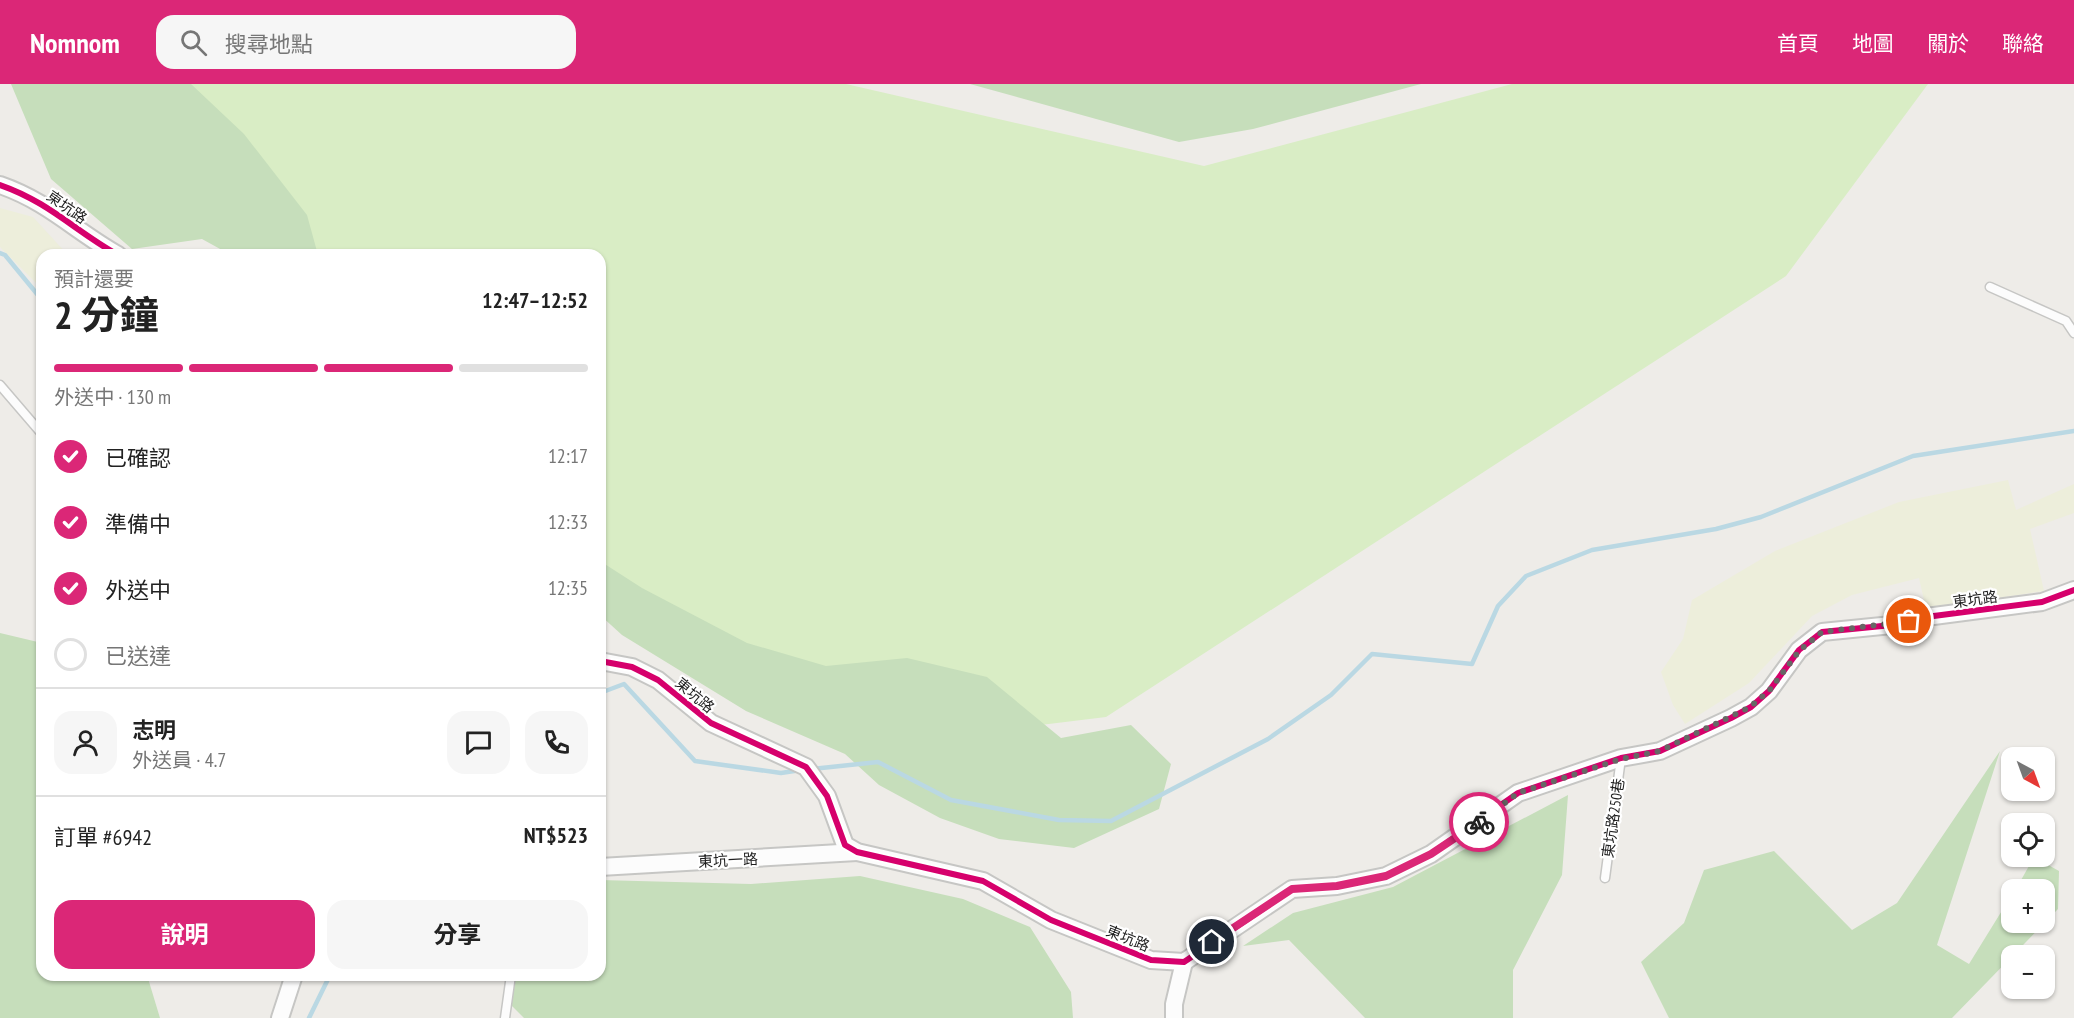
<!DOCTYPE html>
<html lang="zh-TW">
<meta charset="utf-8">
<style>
body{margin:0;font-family:"PT Sans Narrow","Noto Sans TC",sans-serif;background:#f6f6f6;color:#222;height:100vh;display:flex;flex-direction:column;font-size:22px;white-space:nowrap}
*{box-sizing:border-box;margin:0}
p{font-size:20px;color:#767676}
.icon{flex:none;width:33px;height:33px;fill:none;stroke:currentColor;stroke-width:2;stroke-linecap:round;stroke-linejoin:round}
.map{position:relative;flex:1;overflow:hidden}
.drawer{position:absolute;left:36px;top:165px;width:570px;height:732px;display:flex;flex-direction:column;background:#fff;border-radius:18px;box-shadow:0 2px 4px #0004}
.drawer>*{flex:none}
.needle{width:39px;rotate:139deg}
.fabs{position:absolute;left:2001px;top:663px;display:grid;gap:12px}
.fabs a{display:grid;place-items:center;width:54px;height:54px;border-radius:12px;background:#fff;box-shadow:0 2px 4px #0004;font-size:30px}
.pin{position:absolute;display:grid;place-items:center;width:51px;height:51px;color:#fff;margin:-26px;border:3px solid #fff;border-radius:50%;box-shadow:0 2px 6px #0007}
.courier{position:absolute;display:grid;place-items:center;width:60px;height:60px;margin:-30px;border:4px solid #db2777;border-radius:50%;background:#fff;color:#222;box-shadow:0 2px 8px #0007}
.summary em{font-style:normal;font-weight:700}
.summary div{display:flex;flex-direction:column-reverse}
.summary{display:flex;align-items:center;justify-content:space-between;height:102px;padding:0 18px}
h1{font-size:39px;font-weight:700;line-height:45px}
.bar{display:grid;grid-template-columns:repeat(4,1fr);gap:9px 6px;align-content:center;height:72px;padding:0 18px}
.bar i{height:8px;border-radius:4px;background:#e0e0e0}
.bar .active{background:#db2777}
.bar p{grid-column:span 4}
.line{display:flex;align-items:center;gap:15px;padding:0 18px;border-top:2px solid #e0e0e0}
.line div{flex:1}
.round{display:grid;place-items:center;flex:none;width:63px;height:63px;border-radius:18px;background:#f6f6f6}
ol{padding:0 18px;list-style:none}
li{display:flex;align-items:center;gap:18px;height:66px}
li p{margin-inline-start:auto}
li .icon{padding:6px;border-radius:50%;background:#db2777;color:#fff;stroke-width:4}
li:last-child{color:#767676}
li i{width:33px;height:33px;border:3px solid #e0e0e0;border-radius:50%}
.cta{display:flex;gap:12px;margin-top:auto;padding:12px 18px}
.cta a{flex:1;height:69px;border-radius:18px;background:#db2777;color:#fff;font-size:24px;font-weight:700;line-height:69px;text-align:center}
.cta a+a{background:#f6f6f6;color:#222}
header{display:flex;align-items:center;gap:36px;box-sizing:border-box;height:84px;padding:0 30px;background:#db2777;color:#fff}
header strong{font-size:28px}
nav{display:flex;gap:33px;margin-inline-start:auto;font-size:21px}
.search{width:420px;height:54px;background:#f6f6f6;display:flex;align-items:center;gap:15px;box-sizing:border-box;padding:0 21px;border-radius:18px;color:#767676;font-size:22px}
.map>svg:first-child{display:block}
.farmland{fill:#edeedb}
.grass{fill:#d9edc5}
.forest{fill:#c6debb}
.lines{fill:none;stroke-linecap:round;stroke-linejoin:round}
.stream{stroke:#bad8e3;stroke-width:4.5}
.service-casing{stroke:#c6c6c4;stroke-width:11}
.minor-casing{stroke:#c6c6c4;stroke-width:20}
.service{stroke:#fcfcfc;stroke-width:8}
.minor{stroke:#fcfcfc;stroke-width:16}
.cycleway-casing{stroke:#fff;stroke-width:10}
.cycleway{stroke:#d6006c;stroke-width:6}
.done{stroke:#676765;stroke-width:6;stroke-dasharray:0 10.8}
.route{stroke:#db2777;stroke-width:8}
.labels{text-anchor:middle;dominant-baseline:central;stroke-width:4.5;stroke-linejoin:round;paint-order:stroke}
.street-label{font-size:15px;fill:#1f1f1f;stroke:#fff}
</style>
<header>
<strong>Nomnom</strong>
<div class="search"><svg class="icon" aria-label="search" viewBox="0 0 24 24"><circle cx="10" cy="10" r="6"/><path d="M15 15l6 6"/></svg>搜尋地點</div>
<nav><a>首頁</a><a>地圖</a><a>關於</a><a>聯絡</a></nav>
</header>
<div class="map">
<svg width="2074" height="934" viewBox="0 0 2074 934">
<rect width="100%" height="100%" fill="#eeece8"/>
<g class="farmland">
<polygon points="0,124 33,133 66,169 75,171 42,171 42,205 0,163"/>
<polygon points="2008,396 2016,426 2074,400 2074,429 2030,445 2044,507 1926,525 1919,494 1852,511 1812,532 1749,599 1685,640 1673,621 1661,588 1683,555 1692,516 1775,467 1899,418"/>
</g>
<polygon class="grass" points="152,0 846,0 1204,82 1512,0 1928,0 1786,192 1106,633 901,658 600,497 600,171 279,171"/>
<g class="forest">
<polygon points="11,0 191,0 244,50 307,131 318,171 231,171 202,155 132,165 51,95"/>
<polygon points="970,0 1421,0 1253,45 1179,58"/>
<polygon points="600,477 642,504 747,559 826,582 907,574 987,593 1061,654 1131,641 1171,680 1159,725 1074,764 999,755 940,734 879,701 845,670 746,627 622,551 600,531"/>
<polygon points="0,549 42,559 42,891 147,891 160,934 0,934"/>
<polygon points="2000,667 1937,861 1969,880 2011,812 2012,838 2044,838 2044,806 2016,805 2034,773 2059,787 2058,825 1952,934 1669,934 1641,878 1684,839 1704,786 1774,767 1852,846 1897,819"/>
<polygon points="1568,711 1562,791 1513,886 1513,934 1365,934 1289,856 1243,862 1293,829 1393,803"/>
<polygon points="860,792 963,815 1030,843 1071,908 1073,934 524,934 505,915 518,891 600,891 600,796 751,800"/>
</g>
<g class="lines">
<g class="stream">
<polyline points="0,169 5,171 42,216"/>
<polyline points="600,609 624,600 695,677 781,689 801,686"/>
<polyline points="812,685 878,678 951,716 1059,736 1111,737 1268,655 1331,611 1372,570 1472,580 1498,522 1526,492 1592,466 1716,445 1761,433 1913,372 2074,347"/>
<polyline points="309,934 330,891"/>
</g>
<g class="service-casing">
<g id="service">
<polyline points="1990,203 2066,237 2074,249"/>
<polyline points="0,301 42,350"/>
<polyline points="1605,794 1621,674"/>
<polyline points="505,934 511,891"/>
</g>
</g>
<g class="minor-casing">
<g id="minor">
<path d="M0,101C49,118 75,147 118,171"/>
<polyline points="600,577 632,583 658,596 711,639 806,683 827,712 845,761 857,768 983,797 1051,836 1151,876 1184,878 1292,805 1337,802 1386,792 1431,770 1518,709 1621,674 1660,667 1731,634 1751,623 1769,607 1799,566 1822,548 1892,541 1926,533 2042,518 2074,506"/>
<polyline points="600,783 857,768"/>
<polyline points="280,934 294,891"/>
<polyline points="1174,934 1174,920 1184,878"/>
</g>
</g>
<use href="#service" class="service"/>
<use href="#minor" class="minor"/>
<g class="cycleway-casing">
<g id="cycleway">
<path d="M0,101C49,118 75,147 118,171"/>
<polyline points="600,577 632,583 658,596 711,639 806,683 827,712 845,761 857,768 983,797 1051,836 1151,876 1184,878 1292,805 1337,802 1386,792 1431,770 1518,709 1621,674 1660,667 1731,634 1751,623 1769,607 1799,566 1822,548 1892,541 1926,533 2042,518 2074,506"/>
</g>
</g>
<use href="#cycleway" class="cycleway"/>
</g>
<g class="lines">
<polyline class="done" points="1479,738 1518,709 1621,675 1660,667 1750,623 1769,607 1799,567 1822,548 1909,537"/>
<polyline class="route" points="1212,858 1292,805 1337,802 1386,792 1431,770 1479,738"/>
</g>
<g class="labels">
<g class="street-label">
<text transform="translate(67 123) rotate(35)">東坑路</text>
<text transform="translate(1975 515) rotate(-8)">東坑路</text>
<text transform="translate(695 611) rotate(40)">東坑路</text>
<text transform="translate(1613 734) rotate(-82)">東坑路250巷</text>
<text transform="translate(728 776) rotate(-3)">東坑一路</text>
<text transform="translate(1128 854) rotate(22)">東坑路</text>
</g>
</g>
</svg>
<div class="fabs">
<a><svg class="needle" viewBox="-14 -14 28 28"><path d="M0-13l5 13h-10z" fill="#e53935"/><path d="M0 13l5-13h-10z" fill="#767676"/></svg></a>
<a><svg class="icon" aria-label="locate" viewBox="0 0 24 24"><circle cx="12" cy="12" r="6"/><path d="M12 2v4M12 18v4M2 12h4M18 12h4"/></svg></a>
<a>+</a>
<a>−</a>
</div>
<div class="pin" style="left:1909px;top:537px;background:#ea580c"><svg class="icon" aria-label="bag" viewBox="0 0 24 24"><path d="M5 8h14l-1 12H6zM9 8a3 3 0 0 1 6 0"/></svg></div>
<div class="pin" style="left:1212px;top:858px;background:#1f2937"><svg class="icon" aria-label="home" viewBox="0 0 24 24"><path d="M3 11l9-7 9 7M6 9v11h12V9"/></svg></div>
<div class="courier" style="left:1479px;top:738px"><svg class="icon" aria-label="bike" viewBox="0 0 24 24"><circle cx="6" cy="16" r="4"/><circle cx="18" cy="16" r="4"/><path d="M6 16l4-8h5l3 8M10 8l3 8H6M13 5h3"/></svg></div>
<section class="drawer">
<div class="summary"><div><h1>2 分鐘</h1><p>預計還要</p></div><em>12:47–12:52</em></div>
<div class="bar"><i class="active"></i><i class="active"></i><i class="active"></i><i></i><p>外送中 · 130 m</p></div>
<ol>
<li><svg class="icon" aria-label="check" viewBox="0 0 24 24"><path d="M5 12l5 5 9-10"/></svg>已確認<p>12:17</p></li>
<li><svg class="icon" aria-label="check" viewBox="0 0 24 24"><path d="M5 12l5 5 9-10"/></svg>準備中<p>12:33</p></li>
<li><svg class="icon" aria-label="check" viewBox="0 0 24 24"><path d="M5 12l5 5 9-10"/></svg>外送中<p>12:35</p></li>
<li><i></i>已送達</li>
</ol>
<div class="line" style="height:108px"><a class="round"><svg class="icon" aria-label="person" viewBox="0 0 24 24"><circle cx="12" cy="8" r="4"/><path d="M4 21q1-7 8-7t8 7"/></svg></a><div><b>志明</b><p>外送員 · 4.7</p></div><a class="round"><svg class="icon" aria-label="chat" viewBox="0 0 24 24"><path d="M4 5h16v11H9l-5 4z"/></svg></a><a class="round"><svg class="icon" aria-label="phone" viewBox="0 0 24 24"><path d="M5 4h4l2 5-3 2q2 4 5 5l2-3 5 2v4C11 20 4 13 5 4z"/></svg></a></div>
<div class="line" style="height:78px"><div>訂單 #6942</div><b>NT$523</b></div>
<div class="cta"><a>說明</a><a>分享</a></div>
</section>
</div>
